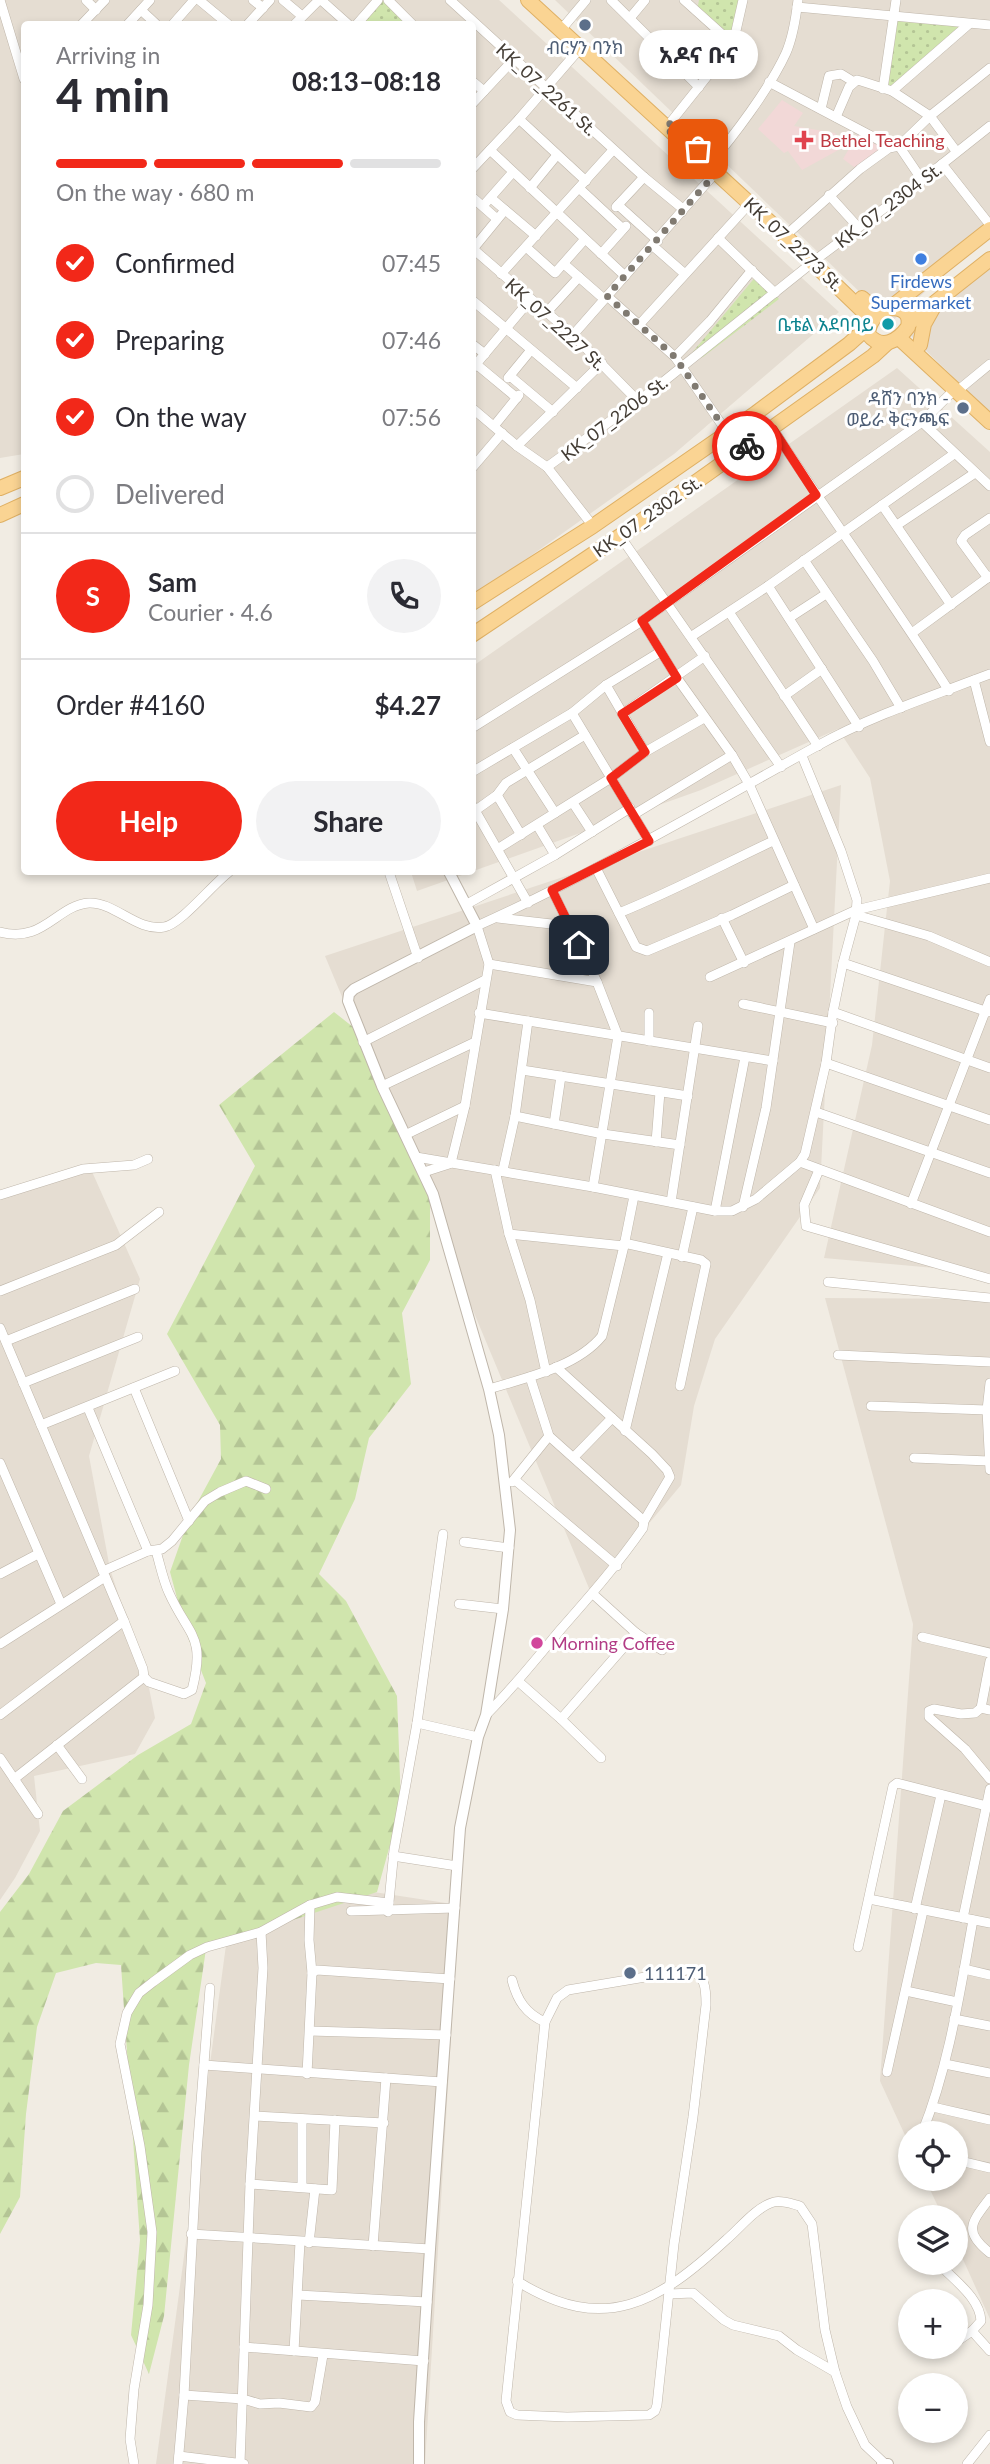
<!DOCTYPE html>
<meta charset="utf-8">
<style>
body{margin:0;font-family:Lato,"Noto Sans Ethiopic",sans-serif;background:#f2f2f3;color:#2b2b33;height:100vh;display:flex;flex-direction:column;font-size:26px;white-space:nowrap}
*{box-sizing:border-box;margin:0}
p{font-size:23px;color:#7c7c81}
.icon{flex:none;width:38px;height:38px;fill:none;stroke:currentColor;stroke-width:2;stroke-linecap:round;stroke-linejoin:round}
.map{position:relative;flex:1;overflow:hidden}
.panel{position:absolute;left:21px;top:21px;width:455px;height:854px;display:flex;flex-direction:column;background:#fff;border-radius:7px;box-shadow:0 4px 10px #0003}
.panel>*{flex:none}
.tools{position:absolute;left:898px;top:2121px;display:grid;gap:14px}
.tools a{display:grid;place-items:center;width:70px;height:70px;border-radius:50%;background:#fff;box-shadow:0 4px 10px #0003;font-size:35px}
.pin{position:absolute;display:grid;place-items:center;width:60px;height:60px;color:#fff;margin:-30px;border-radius:14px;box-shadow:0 4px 10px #0006}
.courier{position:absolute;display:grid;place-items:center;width:70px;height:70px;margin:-35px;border:5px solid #f22819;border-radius:50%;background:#fff;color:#222;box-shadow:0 2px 9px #0007}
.bubble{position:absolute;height:49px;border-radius:24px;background:#fff;box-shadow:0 4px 10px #0003;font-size:23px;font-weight:700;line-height:49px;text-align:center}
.summary em{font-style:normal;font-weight:700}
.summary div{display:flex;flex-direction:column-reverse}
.summary{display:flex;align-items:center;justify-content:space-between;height:119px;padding:0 35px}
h1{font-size:46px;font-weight:700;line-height:52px}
.bar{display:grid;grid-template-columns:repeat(4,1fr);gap:10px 7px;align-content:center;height:84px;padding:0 35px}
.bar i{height:9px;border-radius:5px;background:#e1e1e2}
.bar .current{background:#f22819}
.bar p{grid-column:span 4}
.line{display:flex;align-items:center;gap:18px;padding:0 35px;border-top:2px solid #e1e1e2}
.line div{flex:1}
.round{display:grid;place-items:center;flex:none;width:74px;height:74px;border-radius:37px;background:#f2f2f3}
ol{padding:0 35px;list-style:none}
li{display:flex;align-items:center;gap:21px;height:77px}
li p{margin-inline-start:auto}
li .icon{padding:7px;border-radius:50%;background:#f22819;color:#fff;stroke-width:4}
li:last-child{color:#7c7c81}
li i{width:38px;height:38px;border:4px solid #e1e1e2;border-radius:50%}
.primary-button{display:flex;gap:14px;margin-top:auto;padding:14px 35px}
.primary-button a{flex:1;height:80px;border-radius:42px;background:#f22819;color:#fff;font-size:28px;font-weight:700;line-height:80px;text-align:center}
.primary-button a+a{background:#f2f2f3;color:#2b2b33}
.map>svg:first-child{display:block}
.residential{fill:#e5ddd2}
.medical{fill:#f2d8d7}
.forest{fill:url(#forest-firs)}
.park{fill:url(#park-dots)}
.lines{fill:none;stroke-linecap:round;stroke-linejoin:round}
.minor-casing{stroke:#bfb6aa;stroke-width:10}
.tertiary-casing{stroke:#bfb6aa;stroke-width:12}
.primary-casing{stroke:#dfb064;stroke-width:16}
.minor{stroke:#fff;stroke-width:9}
.tertiary{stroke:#fff;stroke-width:10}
.primary{stroke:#fad493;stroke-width:14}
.done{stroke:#807a71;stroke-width:7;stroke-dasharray:0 12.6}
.route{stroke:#f22819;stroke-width:9}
.service-dot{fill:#5c6f8a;stroke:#fff;stroke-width:2.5}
.health-dot{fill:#e0444e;stroke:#fff;stroke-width:2.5}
.shop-dot{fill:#3f7fe0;stroke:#fff;stroke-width:2.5}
.culture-dot{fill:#0f9aa8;stroke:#fff;stroke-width:2.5}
.hotel-dot{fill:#d1479c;stroke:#fff;stroke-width:2.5}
.labels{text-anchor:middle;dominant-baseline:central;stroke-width:6;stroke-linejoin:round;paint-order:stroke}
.service-label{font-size:18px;fill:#4e5e75;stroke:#fff}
.street-label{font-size:18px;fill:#433c34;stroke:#fff}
.health-label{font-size:18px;fill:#be3a42;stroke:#fff;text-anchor:start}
.shop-label{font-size:18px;fill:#366cbe;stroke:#fff}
.culture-label{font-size:18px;fill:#0d838f;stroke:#fff;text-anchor:end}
.hotel-label{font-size:18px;fill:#b23c85;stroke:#fff;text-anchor:start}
</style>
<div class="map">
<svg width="990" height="2464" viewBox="0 0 990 2464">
<defs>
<pattern id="forest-firs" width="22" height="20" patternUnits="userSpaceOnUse" patternTransform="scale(1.75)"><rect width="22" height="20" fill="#d0e5ad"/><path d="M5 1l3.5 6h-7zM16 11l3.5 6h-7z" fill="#b4c595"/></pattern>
<pattern id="park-dots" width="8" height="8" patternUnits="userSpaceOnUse" patternTransform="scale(1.75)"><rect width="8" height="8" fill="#d0e5ad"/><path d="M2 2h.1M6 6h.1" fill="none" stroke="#b4c595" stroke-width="1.8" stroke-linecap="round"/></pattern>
</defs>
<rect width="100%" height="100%" fill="#f1ece3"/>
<g class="residential">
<polygon points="0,0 499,0 839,312 674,454 473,597 472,24 24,24 24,454 0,458"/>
<polygon points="555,0 990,0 990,234 891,322"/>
<polygon points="990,268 990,413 909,334"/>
<polygon points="897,368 990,452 990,1273 824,1258 872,1045 890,881 870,778 838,729 701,790 417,891 411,872 472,872 473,666"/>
<polygon points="841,785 820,1188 715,1339 694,1406 681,1485 591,1593 325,956"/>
<polygon points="89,1165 140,1279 89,1456 110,1569 149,1688 155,1718 135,1754 34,1776 40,1831 15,1878 0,1900 0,1195"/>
<polygon points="825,1298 990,1299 990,2319 956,2244 956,2217 943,2217 925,2179 956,2179 956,2133 910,2133 910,2146 880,2081 913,1624"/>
<polygon points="236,1871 459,1905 425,2464 156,2464"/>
</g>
<g class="medical">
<polygon points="782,100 803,113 794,126 835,133 842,148 802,170 788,151 784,153 758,129"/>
<polygon points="858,133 880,147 879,152 858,170 843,159"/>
</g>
<polygon class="forest" points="334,1012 367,1038 430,1183 430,1260 402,1313 411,1384 369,1438 355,1499 319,1574 346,1601 397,1696 401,1805 377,1892 206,1949 189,2065 164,2316 149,2374 131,2335 140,2240 121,1965 96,1963 56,1973 37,2027 26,2114 20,2197 0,2234 0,1912 29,1874 63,1811 138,1755 191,1724 206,1683 187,1635 170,1572 189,1518 221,1459 220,1425 167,1334 255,1166 219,1105"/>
<g class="park">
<polygon points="378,0 388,0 412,24 357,24"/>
<polygon points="699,0 742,0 733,44 697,11"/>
<polygon points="894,15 969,24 892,91 883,89"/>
<polygon points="757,275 779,299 703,357 681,366"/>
</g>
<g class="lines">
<g class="minor-casing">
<g id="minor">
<polyline points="0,0 24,79"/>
<polyline points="86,0 96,10"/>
<polyline points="199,0 228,24"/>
<polyline points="253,0 263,8"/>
<polyline points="283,0 302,16"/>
<polyline points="321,0 348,24"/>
<polyline points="388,0 412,24"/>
<polyline points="450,0 644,177 683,209 682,212"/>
<polyline points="611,0 699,87"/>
<polyline points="684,0 733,44"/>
<polyline points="797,7 990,25"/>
<polyline points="141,10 156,24"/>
<polyline points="630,18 645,0"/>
<polyline points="82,24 105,0"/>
<polyline points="128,24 150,0"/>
<polyline points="173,24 194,0"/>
<polyline points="248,24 270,0"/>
<polyline points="295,24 319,0"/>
<polyline points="357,24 378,0"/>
<polyline points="560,31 586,0"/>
<polyline points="472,81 484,91"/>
<polyline points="769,82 892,147"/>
<polyline points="883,89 896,0"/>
<polyline points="892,91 969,24"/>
<polyline points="472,104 514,59"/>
<polyline points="821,109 829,76 841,74 854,82"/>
<polyline points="836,117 849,87 857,80 861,81 892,91 930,116 956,151"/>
<polyline points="519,119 586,181"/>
<polyline points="666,128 733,44 743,0"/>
<polyline points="899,146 922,180"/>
<polyline points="490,150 625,276"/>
<polyline points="942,164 990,225"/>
<path d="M708,166C733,137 770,88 786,53C793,37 796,17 798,0"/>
<polyline points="472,169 519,119 583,45"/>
<polyline points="530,188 557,155"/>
<polyline points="579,188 623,229"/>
<polyline points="829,195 858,227"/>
<polyline points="472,197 497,219"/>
<polyline points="491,198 536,236"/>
<polyline points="618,205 658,241"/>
<polyline points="483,206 513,172"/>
<polyline points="616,207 644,177"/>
<polyline points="785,236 860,169 889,148 899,146 930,116 990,68"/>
<polyline points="718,238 775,293"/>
<polyline points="653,246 685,274"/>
<polyline points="526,247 555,273 585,239"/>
<polyline points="472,248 573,335 637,400"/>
<polyline points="473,249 505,210"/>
<polyline points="601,254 626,226"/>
<polyline points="564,264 604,299"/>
<polyline points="501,274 613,150"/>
<polyline points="607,296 675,357 740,451"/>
<polyline points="472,300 577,388"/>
<polyline points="546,313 579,277"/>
<polyline points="639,325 751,202"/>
<polyline points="573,335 717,171"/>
<polyline points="472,344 485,354"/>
<polyline points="675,357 710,321 752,270"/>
<polyline points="476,364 517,398"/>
<polyline points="472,369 530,300"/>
<polyline points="510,376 553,412"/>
<polyline points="508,378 531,350"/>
<polyline points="962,387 990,364"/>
<polyline points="472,408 517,446 547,467 593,526"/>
<polyline points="922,422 990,486"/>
<polyline points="494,426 519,395"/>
<path d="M773,429C830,517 893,602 949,691"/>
<polyline points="517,446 602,363"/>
<polyline points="547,467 653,390 818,258 922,180 990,126"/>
<polyline points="472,468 502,433"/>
<polyline points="882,505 951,605"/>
<polyline points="897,525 975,473"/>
<polyline points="620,536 781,767"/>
<polyline points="804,560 873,661 901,708"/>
<polyline points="988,578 961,541 965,535 990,518"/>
<polyline points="768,586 859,727"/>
<polyline points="729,612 818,746"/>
<polyline points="789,618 826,594"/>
<polyline points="642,621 677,678 732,755 749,784 814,929"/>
<polyline points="912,633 990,576"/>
<polyline points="692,636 768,586 954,454"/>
<polyline points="974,680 990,742"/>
<polyline points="606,685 645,752"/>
<polyline points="784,696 822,669"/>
<polyline points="572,713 649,841"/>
<polyline points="622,714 705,656"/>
<polyline points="472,728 642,621 922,422 955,389"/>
<polyline points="513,748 555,813"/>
<polyline points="472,772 572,713 606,685 660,652"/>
<polyline points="497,795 521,835"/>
<polyline points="573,803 592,832"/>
<polyline points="472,805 528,903"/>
<polyline points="476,810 497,795 506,783 585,735"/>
<polyline points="633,815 732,755"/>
<polyline points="537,825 555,855"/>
<polyline points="499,848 611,778 645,752 704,718"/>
<polyline points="596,868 636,947 647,951 732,915 794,885"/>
<polyline points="389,872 418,958"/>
<polyline points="552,890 597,982 618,1036 593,1187"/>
<polyline points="467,904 555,855 630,808"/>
<path d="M619,913C671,892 722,865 773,841"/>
<polyline points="856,915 929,936 990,962"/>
<polyline points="498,918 569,926"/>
<polyline points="722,918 744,963"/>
<path d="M0,932C43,944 57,905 89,903C115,902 137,932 164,927C180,925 213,884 229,872"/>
<polyline points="843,963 988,1012"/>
<polyline points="489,964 597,982"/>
<polyline points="710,977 856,910 990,878"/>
<polyline points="743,1004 833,1023"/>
<polyline points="833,1012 990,1068"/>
<polyline points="479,1013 773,1061"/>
<polyline points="649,1013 649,1041"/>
<polyline points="363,1042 485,980"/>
<polyline points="826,1063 990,1120"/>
<polyline points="522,1070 688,1096"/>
<polyline points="382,1086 475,1042"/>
<polyline points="816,1112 990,1173"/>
<polyline points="515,1116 603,1134 680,1145"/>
<polyline points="554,1124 561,1076"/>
<polyline points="405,1135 465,1106"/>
<polyline points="656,1142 660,1092"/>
<polyline points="416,1157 593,1187 715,1211 732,1211 756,1199 800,1162 805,1154 826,1063 833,1012 843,963 856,915 857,900 841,851 802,756"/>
<polyline points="800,1162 990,1232"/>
<path d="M451,1163L465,1106L489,964L477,926C595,873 705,808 817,746C871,716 932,696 990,674"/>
<polyline points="495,1170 509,1234 530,1300 546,1372"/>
<polyline points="503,1170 515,1116 528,1021"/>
<polyline points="819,1170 804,1205 806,1226 990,1279"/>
<polyline points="424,1172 449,1164"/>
<polyline points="0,1195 83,1169 134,1165 148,1159"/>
<polyline points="671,1202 698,1026"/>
<polyline points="911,1204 990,999"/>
<polyline points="743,1207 766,1108 790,942"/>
<polyline points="715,1211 745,1057"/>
<polyline points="509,1234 624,1246"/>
<polyline points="624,1243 701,1260 706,1264 680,1386"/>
<polyline points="682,1257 693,1207"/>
<polyline points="828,1282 990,1298"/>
<polyline points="0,1291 116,1245 159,1212"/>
<path d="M0,1328L124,1621L143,1669L144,1677L149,1682L184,1694L192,1690C206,1635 189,1637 169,1593C163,1580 160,1564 156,1551"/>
<polyline points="6,1341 135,1289"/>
<polyline points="838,1355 990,1362"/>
<polyline points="530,1377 549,1436 644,1521"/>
<polyline points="23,1383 138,1337"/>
<polyline points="990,1383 987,1410 990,1470"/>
<polyline points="134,1388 189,1521"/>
<path d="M489,1389C525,1378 577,1367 602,1336L624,1246L634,1196"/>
<polyline points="871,1406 987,1410"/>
<polyline points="88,1408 148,1551"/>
<polyline points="41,1425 175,1371"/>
<polyline points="625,1431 668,1253"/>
<polyline points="574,1457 612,1418"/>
<polyline points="914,1458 989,1461"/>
<polyline points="0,1463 61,1604"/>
<polyline points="515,1480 617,1566"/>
<polyline points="512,1482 549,1436"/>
<polyline points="464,1542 509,1548"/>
<polyline points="103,1571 148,1551 162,1549 172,1541 205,1501 220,1492 246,1481 266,1489"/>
<polyline points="0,1574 38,1554"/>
<polyline points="593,1594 636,1633 662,1650"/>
<polyline points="459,1604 503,1609"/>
<polyline points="922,1637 990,1653"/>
<polyline points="0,1644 105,1577"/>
<polyline points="519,1682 561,1719 601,1758"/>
<polyline points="981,1708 990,1661"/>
<polyline points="990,1710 981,1708 975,1713 961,1714 934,1709 929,1711 929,1717 965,1749 990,1779"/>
<polyline points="0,1715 124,1621"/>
<path d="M486,1715C514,1687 536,1659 561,1629C590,1596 618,1564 643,1528L644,1521L670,1477L667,1470L652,1454L556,1367"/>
<polyline points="561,1719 636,1633"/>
<polyline points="417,1723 478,1737"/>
<polyline points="57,1745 82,1779"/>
<polyline points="0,1758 38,1814"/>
<polyline points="14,1779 144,1677"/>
<polyline points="393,1856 457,1866"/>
<polyline points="869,1899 990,1923"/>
<polyline points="915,1909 941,1795"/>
<polyline points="351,1911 455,1908"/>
<polyline points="388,1912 394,1850 417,1723 443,1534"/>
<polyline points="963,1918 990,1789"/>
<polyline points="858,1947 893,1786 897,1783 901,1784 990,1807"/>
<polyline points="964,1969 990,1975"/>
<path d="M687,1970C706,1975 706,1988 706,2005L693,2117L674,2244L657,2405L655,2411L649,2415L567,2417L517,2415L510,2412L506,2401L545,2022L557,1998L568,1990Z"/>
<polyline points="312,1973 317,1970 450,1979"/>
<path d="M512,1980C517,2000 526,2014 545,2022"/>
<polyline points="906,1991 957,2002"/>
<polyline points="954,2019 990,2026"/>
<polyline points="310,2031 446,2035"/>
<polyline points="945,2064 990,2073"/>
<polyline points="204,2065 442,2082"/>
<polyline points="887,2072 923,1911"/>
<polyline points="307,2074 312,1973 309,1940 310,1905"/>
<polyline points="933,2107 990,2120"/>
<polyline points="255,2116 384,2123"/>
<path d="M922,2133C949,2066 960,1991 973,1920"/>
<polyline points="956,2160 990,2168"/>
<polyline points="250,2184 332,2190 335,2120"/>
<polyline points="302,2187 302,2119"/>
<path d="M990,2198C972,2222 962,2231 990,2253"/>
<polyline points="191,2234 430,2249"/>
<polyline points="309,2243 315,2189"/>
<polyline points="373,2246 386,2078"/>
<path d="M945,2270C959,2284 980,2300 981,2321L972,2331L956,2342"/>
<path d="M517,2281C605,2336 659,2302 727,2239C740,2228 756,2207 774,2202C782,2200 792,2204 800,2206L812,2224L825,2330L835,2372L847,2407L865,2445L883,2462"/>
<polyline points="669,2294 693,2293 724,2320 733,2325 779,2336 797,2350 835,2372"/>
<polyline points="298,2295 427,2302"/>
<polyline points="972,2331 990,2351"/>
<polyline points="244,2347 424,2361"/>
<polyline points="294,2351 300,2242"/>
<polyline points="184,2395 243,2399 260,2404 279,2403 311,2407 315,2402 323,2355"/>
<polyline points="179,2456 244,2464"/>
<polyline points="240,2463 250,2184 263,1968 261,1932"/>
<polyline points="134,2464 130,2439 134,2389 148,2305 152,2232 140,2146 120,2044 127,2013 139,1993 153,1982 190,1955 207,1947 261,1932 310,1905 337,1897 389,1903"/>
<polyline points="178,2464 184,2395 197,2152 210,1988"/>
<polyline points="967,2464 990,2435"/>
</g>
</g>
<g class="tertiary-casing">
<g id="tertiary">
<polyline points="419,2464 419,2422 430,2249 460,1828 478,1737 486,1715 503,1609 510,1530 499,1435 489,1389 433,1194 382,1086 348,1001 349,994 354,989 477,926 449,872"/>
<polyline points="882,2464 888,2464"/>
</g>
</g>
<g class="primary-casing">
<g id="primary">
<polyline points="528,0 785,236 872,320"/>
<polyline points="862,298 879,313"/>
<polyline points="890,308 990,229"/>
<path d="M890,308C903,308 911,313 908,327C898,341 881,351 868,334C869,320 877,312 890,308Z"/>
<polyline points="909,323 990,259"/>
<polyline points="899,338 990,422"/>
<polyline points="920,345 924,324 933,308"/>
<polyline points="0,488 24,478"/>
<polyline points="0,515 24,504"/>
<polyline points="472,603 593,526 756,413 849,344 869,326"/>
<polyline points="472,635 620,536 873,356 886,344"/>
</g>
</g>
<use href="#minor" class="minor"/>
<use href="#tertiary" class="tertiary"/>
<use href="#primary" class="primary"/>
</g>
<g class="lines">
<polyline class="done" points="698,149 669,123 666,128 716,173 607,296 675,357 740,451 747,446"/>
<polyline class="route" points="579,945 552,890 649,841 611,778 645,752 622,714 677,678 642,621 816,495 773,429 747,446"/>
</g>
<g class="service-dot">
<circle cx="585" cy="25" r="7"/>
<circle cx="963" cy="408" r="7"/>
<circle cx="630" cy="1973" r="7"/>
</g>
<path class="health-dot" d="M800.5 129.5h7v7h7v7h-7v7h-7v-7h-7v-7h7z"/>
<circle class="shop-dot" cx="921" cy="259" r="7"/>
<circle class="culture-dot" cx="888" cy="324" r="7"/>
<circle class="hotel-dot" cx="537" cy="1643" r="7"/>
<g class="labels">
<g class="service-label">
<text x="585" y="47">ብርሃን ባንክ</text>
<text x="949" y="398" text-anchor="end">ዳሸን ባንክ -<tspan x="949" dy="21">ወይራ ቅርንጫፍ</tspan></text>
<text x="644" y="1973" text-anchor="start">111171</text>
</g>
<g class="street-label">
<text transform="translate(547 89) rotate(42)">KK_07_2261 St.</text>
<text transform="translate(888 205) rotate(-37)">KK_07_2304 St.</text>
<text transform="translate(794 244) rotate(43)">KK_07_2273 St.</text>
<text transform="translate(556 324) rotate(42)">KK_07_2227 St.</text>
<text transform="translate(614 418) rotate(-37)">KK_07_2206 St.</text>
<text transform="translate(647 516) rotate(-35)">KK_07_2302 St.</text>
</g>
<g class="health-label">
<text x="820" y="140">Bethel Teaching</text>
</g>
<g class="shop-label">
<text x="921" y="281">Firdews<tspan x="921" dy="21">Supermarket</tspan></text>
</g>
<g class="culture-label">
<text x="874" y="324">ቤቴል አደባባይ</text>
</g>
<g class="hotel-label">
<text x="551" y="1643">Morning Coffee</text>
</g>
</g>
</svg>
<div class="tools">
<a><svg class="icon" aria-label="locate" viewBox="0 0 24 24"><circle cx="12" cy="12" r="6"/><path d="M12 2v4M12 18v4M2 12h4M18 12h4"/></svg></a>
<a><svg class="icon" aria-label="layers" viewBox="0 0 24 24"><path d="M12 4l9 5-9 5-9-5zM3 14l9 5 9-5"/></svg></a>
<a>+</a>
<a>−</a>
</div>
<div class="pin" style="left:698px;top:149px;background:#ea580c"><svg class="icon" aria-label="bag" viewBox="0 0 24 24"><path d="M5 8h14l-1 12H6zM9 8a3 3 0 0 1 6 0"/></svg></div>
<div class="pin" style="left:579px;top:945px;background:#1f2937"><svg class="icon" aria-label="home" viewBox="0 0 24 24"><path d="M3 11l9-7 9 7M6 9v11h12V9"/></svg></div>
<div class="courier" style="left:747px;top:446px"><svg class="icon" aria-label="bike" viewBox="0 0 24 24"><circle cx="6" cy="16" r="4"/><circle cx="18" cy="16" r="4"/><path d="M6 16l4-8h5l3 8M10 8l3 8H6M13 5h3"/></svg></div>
<div class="bubble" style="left:639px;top:30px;width:119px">አዶና ቡና</div>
<section class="panel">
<div class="summary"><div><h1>4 min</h1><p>Arriving in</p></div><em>08:13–08:18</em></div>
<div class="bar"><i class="current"></i><i class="current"></i><i class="current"></i><i></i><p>On the way · 680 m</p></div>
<ol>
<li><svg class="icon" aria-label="check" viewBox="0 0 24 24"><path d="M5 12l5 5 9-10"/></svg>Confirmed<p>07:45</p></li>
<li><svg class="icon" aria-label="check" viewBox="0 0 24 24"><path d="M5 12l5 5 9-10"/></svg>Preparing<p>07:46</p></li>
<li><svg class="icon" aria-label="check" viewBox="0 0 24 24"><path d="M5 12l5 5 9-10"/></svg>On the way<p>07:56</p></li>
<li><i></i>Delivered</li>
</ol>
<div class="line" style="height:126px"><b class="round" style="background:#f22819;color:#fff">S</b><div><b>Sam</b><p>Courier · 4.6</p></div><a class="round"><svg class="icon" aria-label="phone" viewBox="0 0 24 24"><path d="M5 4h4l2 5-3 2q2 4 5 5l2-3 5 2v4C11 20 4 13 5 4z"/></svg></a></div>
<div class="line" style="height:91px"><div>Order #4160</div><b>$4.27</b></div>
<div class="primary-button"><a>Help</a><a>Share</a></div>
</section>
</div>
